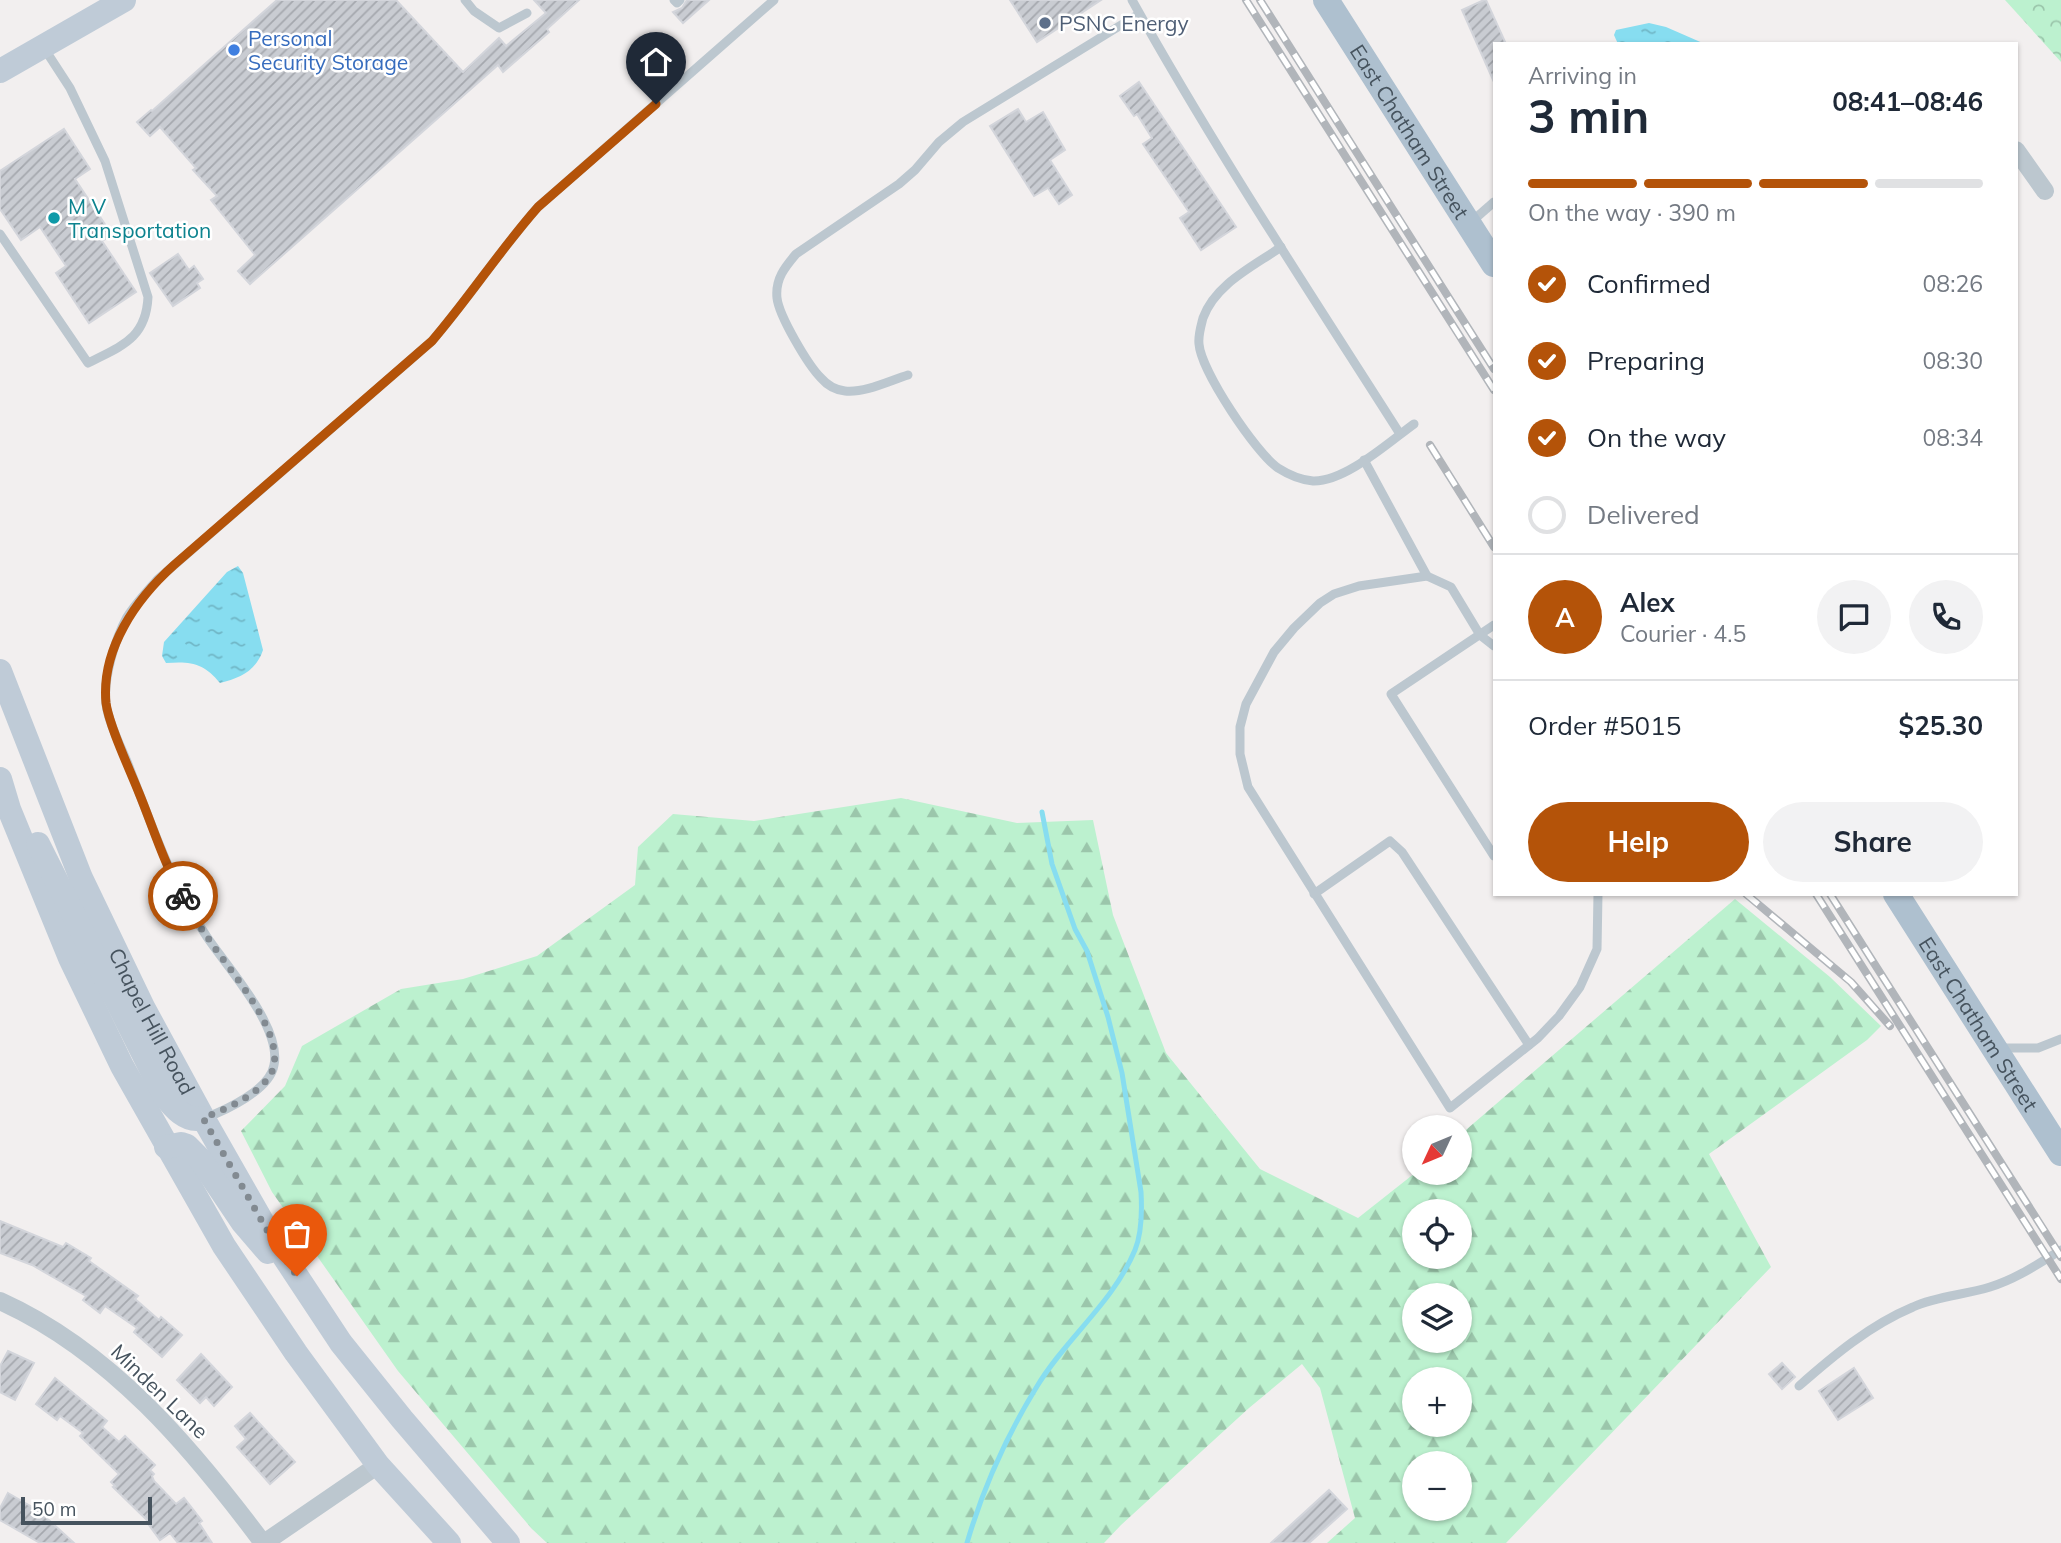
<!DOCTYPE html>
<meta charset="utf-8">
<style>
body{margin:0;font-family:Mulish,sans-serif;background:#f2f2f3;color:#1f2937;height:100vh;display:flex;flex-direction:column;font-size:26px;white-space:nowrap}
*{box-sizing:border-box;margin:0}
p{font-size:23px;color:#747a83}
.icon{flex:none;width:38px;height:38px;fill:none;stroke:currentColor;stroke-width:2;stroke-linecap:round;stroke-linejoin:round}
.map{position:relative;flex:1;overflow:hidden}
.panel{position:absolute;left:1493px;top:42px;width:525px;height:854px;display:flex;flex-direction:column;background:#fff;border-radius:0px;box-shadow:0 2px 5px #0004}
.panel>*{flex:none}
.needle{width:46px;rotate:226deg}
.tools{position:absolute;left:1402px;top:1115px;display:grid;gap:14px}
.tools a{display:grid;place-items:center;width:70px;height:70px;border-radius:50%;background:#fff;box-shadow:0 2px 5px #0004;font-size:35px}
.scale{position:absolute;left:21px;bottom:18px;width:131px;box-sizing:border-box;padding-left:7px;border:4px solid #46535e;border-top:0;font-size:19px;line-height:24px;white-space:nowrap;color:#46535e;-webkit-text-stroke:5px #fff;paint-order:stroke}
.pin{position:absolute;display:grid;place-items:center;width:60px;height:60px;color:#fff;margin:-72px -30px;border-radius:50% 50% 50% 0;rotate:-45deg;box-shadow:0 0 7px #0007}
.pin .icon{rotate:45deg}
.courier{position:absolute;display:grid;place-items:center;width:70px;height:70px;margin:-35px;border:5px solid #b45309;border-radius:50%;background:#fff;color:#222;box-shadow:0 2px 9px #0007}
.headline em{font-style:normal;font-weight:700}
.headline div{display:flex;flex-direction:column-reverse}
.headline{display:flex;align-items:center;justify-content:space-between;height:119px;padding:0 35px}
h1{font-size:46px;font-weight:700;line-height:52px}
.bar{display:grid;grid-template-columns:repeat(4,1fr);gap:10px 7px;align-content:center;height:84px;padding:0 35px}
.bar i{height:9px;border-radius:5px;background:#e0e1e3}
.bar .on{background:#b45309}
.bar p{grid-column:span 4}
.line{display:flex;align-items:center;gap:18px;padding:0 35px;border-top:2px solid #e0e1e3}
.line div{flex:1}
.round{display:grid;place-items:center;flex:none;width:74px;height:74px;border-radius:37px;background:#f2f2f3}
ol{padding:0 35px;list-style:none}
li{display:flex;align-items:center;gap:21px;height:77px}
li p{margin-inline-start:auto}
li .icon{padding:7px;border-radius:50%;background:#b45309;color:#fff;stroke-width:4}
li:last-child{color:#747a83}
li i{width:38px;height:38px;border:4px solid #e0e1e3;border-radius:50%}
.action{display:flex;gap:14px;margin-top:auto;padding:14px 35px}
.action a{flex:1;height:80px;border-radius:42px;background:#b45309;color:#fff;font-size:28px;font-weight:700;line-height:80px;text-align:center}
.action a+a{background:#f2f2f3;color:#1f2937}
.map>svg:first-child{display:block}
.forest{fill:url(#forest-firs);fill-rule:evenodd}
.park{fill:url(#park-crowns)}
.water{fill:url(#water-ripples)}
.lines{fill:none;stroke-linecap:round;stroke-linejoin:round}
.stream{stroke:#87ddf0;stroke-width:5}
.building{fill:url(#building-hatch);stroke:#d3d5db;stroke-width:2}
.lane{stroke:#bcc7cf;stroke-width:9}
.street{stroke:#bcc7cf;stroke-width:18}
.secondary{stroke:#bfcbd7;stroke-width:24}
.primary{stroke:#aec0cf;stroke-width:26}
.rail-casing{stroke:#b1b5ba;stroke-width:8}
.rail{stroke:#fff;stroke-width:5;stroke-dasharray:16;stroke-linecap:butt}
.done{stroke:#828a91;stroke-width:7;stroke-dasharray:0 12.6}
.route{stroke:#b45309;stroke-width:9}
.service-dot{fill:#5c6f8a;stroke:#fff;stroke-width:2.5}
.shop-dot{fill:#3f7fe0;stroke:#fff;stroke-width:2.5}
.culture-dot{fill:#0f9aa8;stroke:#fff;stroke-width:2.5}
.labels{text-anchor:middle;dominant-baseline:central;stroke-width:5;stroke-linejoin:round;paint-order:stroke}
.service-label{font-size:21px;fill:#4e5e75;stroke:#fff;text-anchor:start}
.shop-label{font-size:21px;fill:#366cbe;stroke:#fff;text-anchor:start}
.street-label{font-size:21px;fill:#46535e;stroke:#fff}
.culture-label{font-size:21px;fill:#0d838f;stroke:#fff;text-anchor:start}
</style>
<div class="map">
<svg width="2061" height="1543" viewBox="0 0 2061 1543">
<defs>
<pattern id="forest-firs" width="22" height="20" patternUnits="userSpaceOnUse" patternTransform="scale(1.75)"><rect width="22" height="20" fill="#bcf1cf"/><path d="M5 1l3.5 6h-7zM16 11l3.5 6h-7z" fill="#9bc6ab"/></pattern>
<pattern id="park-crowns" width="20" height="18" patternUnits="userSpaceOnUse" patternTransform="scale(1.75)"><rect width="20" height="18" fill="#bcf1cf"/><path d="M2 6a3 3 0 1 1 6 0M12 15a3 3 0 1 1 6 0" fill="none" stroke="#9bc6ab"/></pattern>
<pattern id="water-ripples" width="26" height="14" patternUnits="userSpaceOnUse" patternTransform="scale(1.75)"><rect width="26" height="14" fill="#87ddf0"/><path d="M2 4q2-2 4 0t4 0M15 11q2-2 4 0t4 0" fill="none" stroke="#70b6c6"/></pattern>
<pattern id="building-hatch" width="6" height="6" patternUnits="userSpaceOnUse" patternTransform="scale(1.75)"><rect width="6" height="6" fill="#c9ccd2"/><path d="M-1 1l2-2M0 6l6-6M5 7l2-2" fill="none" stroke="#a5a8ae"/></pattern>
</defs>
<rect width="100%" height="100%" fill="#f2efef"/>
<path class="forest" d="M901,798L1017,823L1093,820L1113,915L1166,1053L1260,1169L1358,1218L1415,1173L1460,1172V1135L1735,899L1830,977L1881,1026L1867,1040L1709,1154L1771,1267L1506,1543H1327L1355,1518L1320,1388L1302,1364L1249,1408L1121,1525L1104,1543H547L532,1529L398,1371L272,1192L241,1131L285,1086L302,1046L401,989L463,979L537,956L635,885L638,847L673,814L754,821ZM1414,1211H1460V1256H1414ZM1414,1295H1460V1340H1414ZM1414,1379H1460V1424H1414ZM1414,1463H1460V1508H1414Z"/>
<polygon class="park" points="2005,0 2061,0 2061,62"/>
<g class="water">
<polygon points="1649,23 1666,27 1705,44 1618,44 1614,35 1616,30"/>
<path d="M238,566L243,573L263,650C256,671 240,678 220,683C204,663 191,661 166,663L162,656L164,642L227,572Z"/>
</g>
<g class="lines">
<path class="stream" d="M967,1543C983,1488 1006,1437 1036,1388C1065,1339 1113,1303 1135,1250C1142,1233 1142,1210 1141,1192L1122,1073L1108,1017L1087,951L1075,929L1052,864L1042,812"/>
</g>
<g class="building">
<polygon points="277,0 396,0 463,72 499,38 506,46 546,13 534,0 579,0 547,29 549,32 503,72 498,65 250,284 238,271 255,255 211,200 217,196 193,170 196,168 160,127 150,136 137,122 151,110 152,111"/>
<polygon points="687,0 709,0 683,23 673,12 682,8"/>
<polygon points="1010,0 1101,0 1037,42"/>
<polygon points="1484,0 1486,0 1506,44 1494,44 1494,82 1462,10"/>
<polygon points="1139,82 1236,227 1201,250 1180,218 1189,212 1143,144 1152,138 1137,114 1134,116 1120,96"/>
<polygon points="1018,109 1026,122 1043,112 1065,150 1050,160 1072,195 1059,204 1048,188 1034,196 990,126"/>
<polygon points="64,129 90,169 75,179 112,235 102,241 136,292 89,323 56,273 66,266 40,227 21,240 0,209 0,171"/>
<polygon points="178,254 189,270 194,266 203,279 197,283 200,288 173,306 150,273"/>
<polygon points="0,1221 63,1247 66,1243 91,1258 89,1261 138,1296 135,1299 159,1320 161,1317 182,1335 162,1357 134,1332 137,1328 105,1306 100,1313 83,1300 86,1296 32,1265 0,1253"/>
<polygon points="8,1351 34,1363 15,1400 0,1392 0,1366"/>
<polygon points="201,1354 232,1387 214,1406 206,1397 200,1403 177,1380"/>
<polygon points="1782,1363 1795,1377 1782,1389 1769,1374"/>
<polygon points="1854,1368 1873,1398 1838,1420 1819,1391"/>
<polygon points="55,1378 107,1421 102,1427 119,1442 125,1436 155,1465 150,1470 154,1474 152,1476 154,1481 176,1504 184,1498 202,1521 199,1523 212,1543 178,1543 170,1533 160,1540 149,1525 151,1524 113,1487 115,1486 111,1482 119,1474 80,1436 83,1433 60,1416 57,1420 36,1404"/>
<polygon points="250,1413 295,1462 270,1484 237,1447 246,1439 235,1426"/>
<polygon points="1329,1490 1347,1509 1309,1543 1271,1543"/>
<polygon points="8,1493 39,1511 74,1543 40,1543 0,1520 0,1508"/>
</g>
<g class="lines">
<g class="lane">
<polyline points="465,0 474,11 499,28 527,13"/>
<polyline points="674,0 677,3 680,0"/>
<path d="M1132,0C1215,149 1309,291 1400,434"/>
<polyline points="1470,223 1494,202"/>
<path d="M0,234L88,363C121,346 146,339 148,297L105,161L70,88L44,48"/>
<path d="M1281,247C1254,266 1215,284 1203,318C1201,326 1198,335 1199,344C1201,371 1256,453 1278,468C1289,475 1301,480 1313,481C1345,482 1389,442 1414,424"/>
<path d="M908,375C889,381 865,393 845,391C836,390 827,385 821,378C808,365 779,316 777,298C775,279 785,267 796,254L899,184L915,170L939,142L963,122L1139,14"/>
<polyline points="1364,460 1427,576"/>
<polyline points="1494,625 1391,694 1494,856"/>
<polyline points="1494,646 1480,635 1451,587 1427,576 1359,586 1334,594 1320,603 1294,628 1274,652 1246,704 1240,727 1240,754 1248,787 1450,1108 1538,1038 1559,1016 1580,987 1597,949 1598,894"/>
<polyline points="1314,894 1390,841 1402,852 1529,1045"/>
<polyline points="1998,1048 2038,1048 2061,1039"/>
<path d="M205,1118C226,1110 270,1090 274,1065C282,1027 227,967 207,937C172,885 152,826 130,769C122,748 109,725 106,704C103,679 115,639 127,617C135,604 147,591 157,580L432,341C469,298 500,250 538,207L774,0"/>
<path d="M1799,1386C1833,1356 1870,1325 1913,1307C1937,1296 1965,1295 1990,1287C2016,1279 2038,1264 2061,1250"/>
</g>
<g class="street">
<polyline points="2016,150 2045,191"/>
<path d="M0,1301C111,1351 192,1448 263,1543"/>
<polyline points="264,1543 378,1465"/>
</g>
<g class="secondary">
<polyline points="0,71 124,0"/>
<path id="s1" d="M0,671L81,878L143,1007L206,1123L271,1237L341,1343L402,1419L508,1543"/>
<polyline points="0,779 9,809 70,958 122,1066 224,1246 296,1353 378,1465 449,1543"/>
<path d="M38,844L164,1095C173,1107 186,1123 203,1118"/>
<polyline points="166,1147 181,1144 187,1146 200,1159 243,1223 268,1252"/>
</g>
<g class="primary">
<path id="s2" d="M1326,0L1494,264"/>
<path id="s3" d="M1896,894L2061,1153"/>
</g>
<g class="rail-casing">
<g id="rail">
<polyline points="1246,0 1494,390"/>
<polyline points="1260,0 1494,369"/>
<polyline points="1430,445 1494,547"/>
<polyline points="1746,894 1851,982 1890,1026"/>
<polyline points="1816,894 2061,1279"/>
<polyline points="1830,894 2061,1257"/>
</g>
</g>
<use href="#rail" class="rail"/>
</g>
<g class="lines">
<path class="done" d="M183,896C191,910 198,925 208,938C228,969 281,1027 274,1065C270,1090 225,1110 203,1118L271,1237L297,1276"/>
<path class="route" d="M183,896C164,864 153,827 139,793C130,770 109,726 106,703C101,649 136,599 174,565L432,341C469,298 500,250 538,207L656,104"/>
</g>
<circle class="service-dot" cx="1045" cy="23" r="7"/>
<circle class="shop-dot" cx="234" cy="50" r="7"/>
<circle class="culture-dot" cx="54" cy="218" r="7"/>
<g class="labels">
<g class="service-label">
<text x="1059" y="23">PSNC Energy</text>
</g>
<g class="shop-label">
<text x="248" y="38">Personal<tspan x="248" dy="24">Security Storage</tspan></text>
</g>
<g class="street-label">
<text stroke="none"><textPath href="#s2" startOffset="156">East Chatham Street</textPath></text>
<text stroke="none"><textPath href="#s1" startOffset="382">Chapel Hill Road</textPath></text>
<text stroke="none"><textPath href="#s3" startOffset="154">East Chatham Street</textPath></text>
<text transform="translate(160 1391) rotate(44)">Minden Lane</text>
</g>
<g class="culture-label">
<text x="68" y="206">M V<tspan x="68" dy="24">Transportation</tspan></text>
</g>
</g>
</svg>
<div class="tools">
<a><svg class="needle" viewBox="-14 -14 28 28"><path d="M0-13l5 13h-10z" fill="#e53935"/><path d="M0 13l5-13h-10z" fill="#747a83"/></svg></a>
<a><svg class="icon" aria-label="locate" viewBox="0 0 24 24"><circle cx="12" cy="12" r="6"/><path d="M12 2v4M12 18v4M2 12h4M18 12h4"/></svg></a>
<a><svg class="icon" aria-label="layers" viewBox="0 0 24 24"><path d="M12 4l9 5-9 5-9-5zM3 14l9 5 9-5"/></svg></a>
<a>+</a>
<a>−</a>
</div>
<div class="scale">50 m</div>
<div class="pin" style="left:297px;top:1276px;background:#ea580c"><svg class="icon" aria-label="bag" viewBox="0 0 24 24"><path d="M5 8h14l-1 12H6zM9 8a3 3 0 0 1 6 0"/></svg></div>
<div class="pin" style="left:656px;top:104px;background:#1f2937"><svg class="icon" aria-label="home" viewBox="0 0 24 24"><path d="M3 11l9-7 9 7M6 9v11h12V9"/></svg></div>
<div class="courier" style="left:183px;top:896px"><svg class="icon" aria-label="bike" viewBox="0 0 24 24"><circle cx="6" cy="16" r="4"/><circle cx="18" cy="16" r="4"/><path d="M6 16l4-8h5l3 8M10 8l3 8H6M13 5h3"/></svg></div>
<section class="panel">
<div class="headline"><div><h1>3 min</h1><p>Arriving in</p></div><em>08:41–08:46</em></div>
<div class="bar"><i class="on"></i><i class="on"></i><i class="on"></i><i></i><p>On the way · 390 m</p></div>
<ol>
<li><svg class="icon" aria-label="check" viewBox="0 0 24 24"><path d="M5 12l5 5 9-10"/></svg>Confirmed<p>08:26</p></li>
<li><svg class="icon" aria-label="check" viewBox="0 0 24 24"><path d="M5 12l5 5 9-10"/></svg>Preparing<p>08:30</p></li>
<li><svg class="icon" aria-label="check" viewBox="0 0 24 24"><path d="M5 12l5 5 9-10"/></svg>On the way<p>08:34</p></li>
<li><i></i>Delivered</li>
</ol>
<div class="line" style="height:126px"><b class="round" style="background:#b45309;color:#fff">A</b><div><b>Alex</b><p>Courier · 4.5</p></div><a class="round"><svg class="icon" aria-label="chat" viewBox="0 0 24 24"><path d="M4 5h16v11H9l-5 4z"/></svg></a><a class="round"><svg class="icon" aria-label="phone" viewBox="0 0 24 24"><path d="M5 4h4l2 5-3 2q2 4 5 5l2-3 5 2v4C11 20 4 13 5 4z"/></svg></a></div>
<div class="line" style="height:91px"><div>Order #5015</div><b>$25.30</b></div>
<div class="action"><a>Help</a><a>Share</a></div>
</section>
</div>
